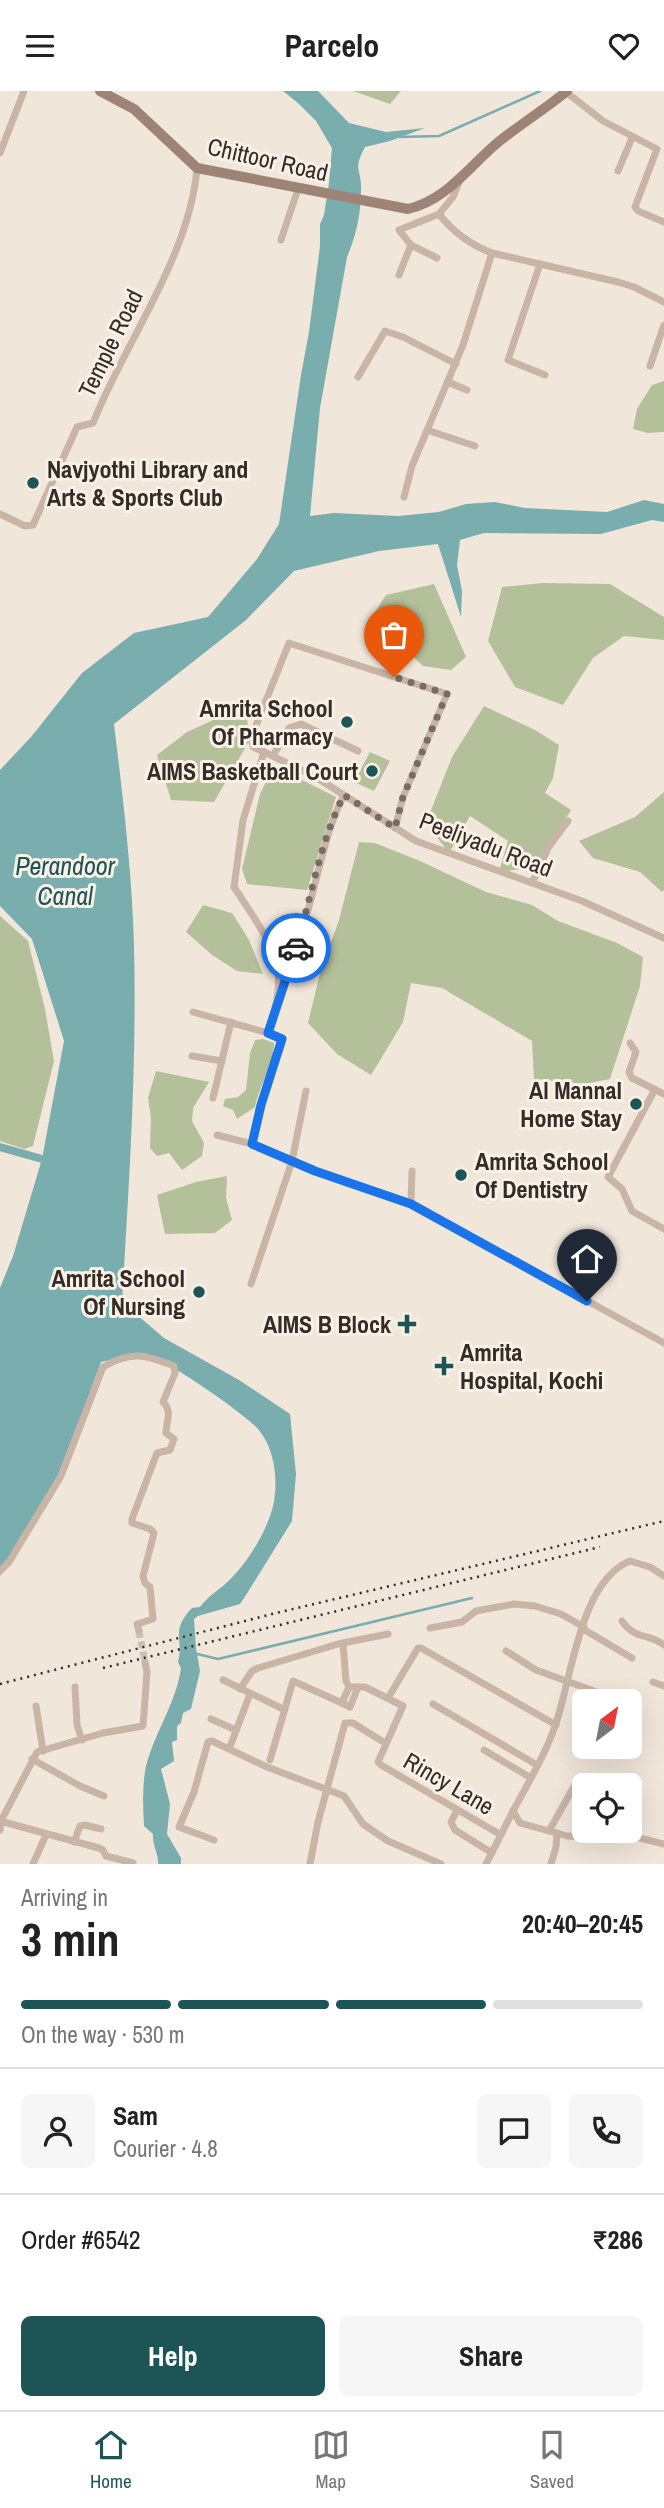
<!DOCTYPE html>
<meta charset="utf-8">
<style>
body{margin:0;font-family:"Archivo Narrow",sans-serif;background:#f6f6f6;color:#222;height:100vh;display:flex;flex-direction:column;font-size:26px;white-space:nowrap}
*{box-sizing:border-box;margin:0}
p{font-size:23px;color:#767676}
.icon{flex:none;width:38px;height:38px;fill:none;stroke:currentColor;stroke-width:2;stroke-linecap:round;stroke-linejoin:round}
.map{position:relative;height:1773px;overflow:hidden}
.details{display:flex;flex-direction:column;background:#fff;flex:1}
.details>*{flex:none}
.needle{width:46px;rotate:32deg}
.controls{position:absolute;left:572px;top:1598px;display:grid;gap:14px}
.controls a{display:grid;place-items:center;width:70px;height:70px;border-radius:10px;background:#fff;box-shadow:0 7px 28px #0002;font-size:35px}
.pin{position:absolute;display:grid;place-items:center;width:60px;height:60px;color:#fff;margin:-72px -30px;border-radius:50% 50% 50% 0;rotate:-45deg;box-shadow:0 0 7px #0007}
.pin .icon{rotate:45deg}
.courier{position:absolute;display:grid;place-items:center;width:70px;height:70px;margin:-35px;border:5px solid #1a73e8;border-radius:50%;background:#fff;color:#222;box-shadow:0 2px 9px #0007}
.head em{font-style:normal;font-weight:700}
.head div{display:flex;flex-direction:column-reverse}
.head{display:flex;align-items:center;justify-content:space-between;height:119px;padding:0 21px}
h1{font-size:46px;font-weight:700;line-height:52px}
.bar{display:grid;grid-template-columns:repeat(4,1fr);gap:10px 7px;align-content:center;height:84px;padding:0 21px}
.bar i{height:9px;border-radius:5px;background:#e0e0e0}
.bar .selected{background:#1d5456}
.bar p{grid-column:span 4}
.line{display:flex;align-items:center;gap:18px;padding:0 21px;border-top:2px solid #e0e0e0}
.line div{flex:1}
.round{display:grid;place-items:center;flex:none;width:74px;height:74px;border-radius:10px;background:#f6f6f6}
.primary-button{display:flex;gap:14px;margin-top:auto;padding:14px 21px}
.primary-button a{flex:1;height:80px;border-radius:10px;background:#1d5456;color:#fff;font-size:28px;font-weight:700;line-height:80px;text-align:center}
.primary-button a+a{background:#f6f6f6;color:#222}
header{display:flex;justify-content:space-between;align-items:center;height:91px;padding:0 21px;background:#fff;font-size:32px;font-weight:700}
.dock{display:flex;justify-content:space-around;align-items:center;height:98px;border-top:2px solid #e0e0e0;background:#fff;font-size:19px;color:#767676}
.dock a{display:grid;justify-items:center;gap:4px}
.dock .selected{color:#1d5456}
.map>svg:first-child{display:block}
.green{fill:#b4c09a}
.water{fill:#79adae}
.lines{fill:none;stroke-linecap:round;stroke-linejoin:round}
.stream{stroke:#79adae;stroke-width:2.5}
.canal{stroke:#79adae;stroke-width:8}
.minor-tunnel{stroke:#cbc1b6;stroke-width:7;stroke-dasharray:7 3.5;stroke-linecap:butt}
.minor{stroke:#c9b5a6;stroke-width:7}
.secondary{stroke:#9d8477;stroke-width:10}
.rail{stroke:#352b27;stroke-width:2.5;stroke-dasharray:2 5;stroke-linecap:butt}
.done{stroke:#776c66;stroke-width:7;stroke-dasharray:0 12.6}
.route{stroke:#1a73e8;stroke-width:9}
.poi-dot{fill:#1d5456;stroke:#f9f0e6;stroke-width:2.5}
.labels{text-anchor:middle;dominant-baseline:central;stroke-width:6;stroke-linejoin:round;paint-order:stroke}
.street-label{font-size:24px;fill:#352b27;stroke:#f9f0e6}
.poi-label{font-size:24px;font-weight:bold;fill:#352b27;stroke:#f9f0e6;text-anchor:end}
.water-label{font-size:26px;font-style:italic;fill:#1d5456;stroke:#f9f0e6}
</style>
<header><svg class="icon" aria-label="menu" viewBox="0 0 24 24"><path d="M4 6h16M4 12h16M4 18h16"/></svg>Parcelo<svg class="icon" aria-label="heart" viewBox="0 0 24 24"><path d="M12 20l-8-8c-3-5 5-10 8-4 3-6 11-1 8 4z"/></svg></header>
<div class="map">
<svg width="664" height="1773" viewBox="0 0 664 1773">
<rect width="100%" height="100%" fill="#f1e6da"/>
<g class="green">
<polygon points="353,0 401,0 390,13"/>
<polygon points="664,290 664,341 647,342 633,338 637,318 652,294"/>
<polygon points="543,492 610,493 664,526 664,549 624,545 593,567 563,614 515,596 488,550 502,496"/>
<polygon points="434,493 466,566 451,579 423,575 399,552 368,532 386,504"/>
<polygon points="244,615 251,647 214,711 171,709 157,664 187,641"/>
<polygon points="484,615 535,639 559,654 553,687 545,702 571,719 537,776 499,781 508,750 470,725 449,762 426,732 452,666"/>
<polygon points="370,661 390,670 374,700 354,691"/>
<polygon points="274,675 336,706 307,799 247,793 242,778 260,703"/>
<polygon points="664,701 664,799 662,801 640,781 593,767 579,750 635,726"/>
<polygon points="359,751 375,752 420,770 486,801 532,814 558,830 617,852 643,866 640,895 610,988 584,993 534,988 532,950 442,897 411,892 403,931 371,984 337,963 308,932 320,882 339,829"/>
<polygon points="203,814 232,822 249,849 263,883 237,880 212,864 186,841"/>
<polygon points="0,825 28,850 45,918 54,970 33,1055 24,1058 0,1050"/>
<path d="M263,948L274,952C274,975 259,994 255,1016L237,1028L233,1019L223,1015L225,1008L238,1006L246,999L250,962L255,949Z"/>
<polygon points="156,980 209,991 193,1017 192,1030 204,1052 202,1065 182,1079 169,1062 157,1065 150,1057 151,1027 148,1007"/>
<polygon points="227,1085 226,1107 232,1129 215,1142 165,1143 157,1104 196,1091"/>
</g>
<path class="water" d="M283,0H318L349,32L386,41L425,37L390,50L365,56C352,80 362,77 361,100C361,123 356,145 347,166L320,317L310,425L334,422L398,425L439,421L466,413L495,411L525,417L607,421L644,409L664,413V431L652,429L601,443L484,442L460,449L457,474L462,500L461,526L438,453L379,460L294,480L246,529L114,633C123,707 132,781 134,855C137,973 129,1093 122,1211L164,1247L239,1289L290,1323L296,1383L292,1430L246,1504L240,1513L198,1525L194,1528L196,1557L200,1580L191,1618L183,1622L181,1632L177,1635V1649L172,1651L174,1670L161,1678L170,1713L167,1743L181,1767V1773H158C159,1763 152,1755 153,1743L144,1735C143,1715 142,1695 146,1675C155,1641 176,1612 181,1577L178,1571C184,1546 170,1540 192,1517L200,1516C207,1507 214,1502 223,1495C244,1477 264,1446 272,1419C279,1395 276,1358 258,1338C245,1323 161,1264 143,1263C130,1262 114,1268 101,1271L53,1405L0,1485V1197L13,1165L42,1068L64,950L32,848L0,815V679L31,646L82,582L134,542L208,526L257,468L279,433L301,284L309,241L320,155V133L324,124L329,92L332,57L316,30L298,12Z"/>
<g class="lines">
<g class="stream">
<polyline points="399,46 439,45 540,0"/>
<polyline points="197,1563 218,1568 472,1507"/>
</g>
<polyline class="canal" points="0,1056 42,1068"/>
<polyline class="minor-tunnel" points="139,1540 145,1571"/>
<g class="minor">
<polyline points="566,1 603,30 657,58 635,116 638,120 664,131"/>
<polyline points="0,62 24,0"/>
<polyline points="618,80 632,47"/>
<path d="M460,89L453,106L439,123C453,141 471,154 492,162L618,191L634,196L664,211"/>
<polyline points="281,149 298,98"/>
<polyline points="437,167 411,154 399,139 439,123"/>
<polyline points="540,173 508,269 545,284"/>
<polyline points="399,184 411,154"/>
<polyline points="650,275 664,234"/>
<polyline points="358,286 385,240 403,246 456,273"/>
<polyline points="448,291 467,299"/>
<polyline points="427,339 475,355"/>
<polyline points="404,406 412,375 463,254 492,162"/>
<path d="M0,423L25,435L33,434L77,336L93,332C125,251 190,165 197,77"/>
<polyline points="264,661 253,656 251,647 289,552 447,603 403,706 395,737"/>
<polyline points="273,665 289,637 301,633 358,660"/>
<polyline points="532,792 548,757 568,730"/>
<path d="M664,847L582,810L416,750L314,685L264,661L243,729L234,796C245,813 274,854 277,872C282,895 275,920 268,942L282,948L261,1014L252,1053L315,1080L411,1113L664,1252"/>
<path d="M280,906C291,874 302,841 311,808C321,772 327,737 344,704"/>
<polyline points="193,921 268,942"/>
<polyline points="630,952 636,961 629,981 632,987 664,1003"/>
<polyline points="192,965 222,970"/>
<polyline points="654,1000 608,1086 622,1098 632,1120 664,1138"/>
<polyline points="213,1007 231,931"/>
<polyline points="217,1044 252,1053"/>
<polyline points="411,1113 412,1080"/>
<polyline points="251,1193 292,1070 306,1000"/>
<path d="M0,1480L9,1471L61,1385L103,1276C131,1259 146,1264 174,1275L175,1282L163,1311C173,1320 166,1330 166,1342L174,1348L170,1359L157,1362L132,1428V1432L150,1438L154,1442L143,1485L145,1492L150,1496L153,1528L137,1533L139,1540"/>
<path d="M664,1485L650,1476L630,1470C580,1490 572,1586 556,1632C546,1663 528,1692 513,1720L520,1732L567,1745L585,1746L612,1740L664,1753"/>
<path d="M622,1530C635,1549 648,1542 664,1554"/>
<polyline points="430,1537 462,1531 476,1520 514,1513 535,1515 561,1523 584,1536"/>
<polyline points="583,1538 632,1567"/>
<polyline points="343,1552 346,1590 349,1596"/>
<polyline points="506,1560 536,1579 605,1604"/>
<polyline points="223,1589 283,1618"/>
<polyline points="653,1591 664,1595"/>
<polyline points="75,1596 77,1634 82,1649"/>
<polyline points="240,1598 252,1580 258,1577 338,1553 388,1543"/>
<polyline points="388,1607 418,1557 421,1557 556,1634"/>
<polyline points="342,1612 350,1616 358,1596"/>
<polyline points="433,1613 537,1674"/>
<polyline points="36,1615 43,1660"/>
<polyline points="211,1628 236,1639"/>
<polyline points="231,1653 250,1603"/>
<polyline points="484,1659 531,1687"/>
<polyline points="32,1668 80,1695 104,1705"/>
<polyline points="270,1669 293,1590 342,1612 349,1596 365,1596 403,1615 378,1671 381,1674 501,1744"/>
<polyline points="457,1719 451,1731 455,1739 492,1762"/>
<polyline points="0,1730 99,1757 103,1759 106,1765 133,1772"/>
<polyline points="0,1739 1,1730 37,1661 103,1642 143,1635 147,1581 145,1571"/>
<polyline points="549,1740 577,1690"/>
<polyline points="214,1749 179,1736 194,1701 208,1651 212,1650 267,1676 344,1705 363,1733 388,1750 441,1773"/>
<polyline points="74,1751 80,1735 85,1734 101,1738"/>
<polyline points="33,1773 46,1744"/>
<polyline points="310,1773 318,1731 345,1632 353,1632 385,1652"/>
<polyline points="486,1773 513,1720"/>
<polyline points="551,1773 556,1756 557,1742"/>
</g>
<path class="secondary" d="M100,0L134,18L197,77L408,118C446,109 468,77 496,53C519,34 544,19 567,0"/>
<g class="rail">
<polyline points="103,1577 600,1456"/>
<polyline points="0,1593 272,1523 664,1430"/>
</g>
</g>
<g class="lines">
<path class="done" d="M296,857C311,808 320,750 344,704L395,737L403,706L447,603L394,586"/>
<polyline class="route" points="296,857 268,942 282,948 261,1014 252,1053 315,1080 411,1113 587,1210"/>
</g>
<g class="poi-dot">
<circle cx="33" cy="392" r="7"/>
<circle cx="347" cy="631" r="7"/>
<circle cx="372" cy="680" r="7"/>
<circle cx="636" cy="1013" r="7"/>
<circle cx="461" cy="1084" r="7"/>
<circle cx="199" cy="1201" r="7"/>
<path d="M403.5 1222.5h7v7h7v7h-7v7h-7v-7h-7v-7h7z"/>
<path d="M440.5 1264.5h7v7h7v7h-7v7h-7v-7h-7v-7h7z"/>
</g>
<g class="labels">
<g class="street-label">
<text transform="translate(268 68) rotate(13)">Chittoor Road</text>
<text transform="translate(110 252) rotate(-64)">Temple Road</text>
<text transform="translate(486 753) rotate(21)">Peeliyadu Road</text>
<text transform="translate(449 1692) rotate(30)">Rincy Lane</text>
</g>
<g class="poi-label">
<text x="47" y="378" text-anchor="start">Navjyothi Library and<tspan x="47" dy="28">Arts &amp; Sports Club</tspan></text>
<text x="333" y="617">Amrita School<tspan x="333" dy="28">Of Pharmacy</tspan></text>
<text x="358" y="680">AIMS Basketball Court</text>
<text x="622" y="999">Al Mannal<tspan x="622" dy="28">Home Stay</tspan></text>
<text x="475" y="1070" text-anchor="start">Amrita School<tspan x="475" dy="28">Of Dentistry</tspan></text>
<text x="185" y="1187">Amrita School<tspan x="185" dy="28">Of Nursing</tspan></text>
<text x="391" y="1233">AIMS B Block</text>
<text x="460" y="1261" text-anchor="start">Amrita<tspan x="460" dy="28">Hospital, Kochi</tspan></text>
</g>
<g class="water-label">
<text x="65" y="774">Perandoor<tspan x="65" dy="30">Canal</tspan></text>
</g>
</g>
</svg>
<div class="controls">
<a><svg class="needle" viewBox="-14 -14 28 28"><path d="M0-13l5 13h-10z" fill="#e53935"/><path d="M0 13l5-13h-10z" fill="#767676"/></svg></a>
<a><svg class="icon" aria-label="locate" viewBox="0 0 24 24"><circle cx="12" cy="12" r="6"/><path d="M12 2v4M12 18v4M2 12h4M18 12h4"/></svg></a>
</div>
<div class="pin" style="left:394px;top:586px;background:#ea580c"><svg class="icon" aria-label="bag" viewBox="0 0 24 24"><path d="M5 8h14l-1 12H6zM9 8a3 3 0 0 1 6 0"/></svg></div>
<div class="pin" style="left:587px;top:1210px;background:#1f2937"><svg class="icon" aria-label="home" viewBox="0 0 24 24"><path d="M3 11l9-7 9 7M6 9v11h12V9"/></svg></div>
<div class="courier" style="left:296px;top:857px"><svg class="icon" aria-label="car" viewBox="0 0 24 24"><path d="M5 17H2v-5l4-1 3-4h7l3 4 3 1v5h-3M9 17h6M6 11h13"/><circle cx="7" cy="17" r="2"/><circle cx="17" cy="17" r="2"/></svg></div>
</div>
<section class="details">
<div class="head"><div><h1>3 min</h1><p>Arriving in</p></div><em>20:40–20:45</em></div>
<div class="bar"><i class="selected"></i><i class="selected"></i><i class="selected"></i><i></i><p>On the way · 530 m</p></div>
<div class="line" style="height:126px"><a class="round"><svg class="icon" aria-label="person" viewBox="0 0 24 24"><circle cx="12" cy="8" r="4"/><path d="M4 21q1-7 8-7t8 7"/></svg></a><div><b>Sam</b><p>Courier · 4.8</p></div><a class="round"><svg class="icon" aria-label="chat" viewBox="0 0 24 24"><path d="M4 5h16v11H9l-5 4z"/></svg></a><a class="round"><svg class="icon" aria-label="phone" viewBox="0 0 24 24"><path d="M5 4h4l2 5-3 2q2 4 5 5l2-3 5 2v4C11 20 4 13 5 4z"/></svg></a></div>
<div class="line" style="height:91px"><div>Order #6542</div><b>₹286</b></div>
<div class="primary-button"><a>Help</a><a>Share</a></div>
</section>
<nav class="dock">
<a class="selected"><svg class="icon" aria-label="home" viewBox="0 0 24 24"><path d="M3 11l9-7 9 7M6 9v11h12V9"/></svg>Home</a>
<a><svg class="icon" aria-label="map" viewBox="0 0 24 24"><path d="M3 6l6-2 6 2 6-2v14l-6 2-6-2-6 2zM9 4v14M15 6v14"/></svg>Map</a>
<a><svg class="icon" aria-label="saved" viewBox="0 0 24 24"><path d="M7 4h10v16l-5-4-5 4z"/></svg>Saved</a>
</nav>
